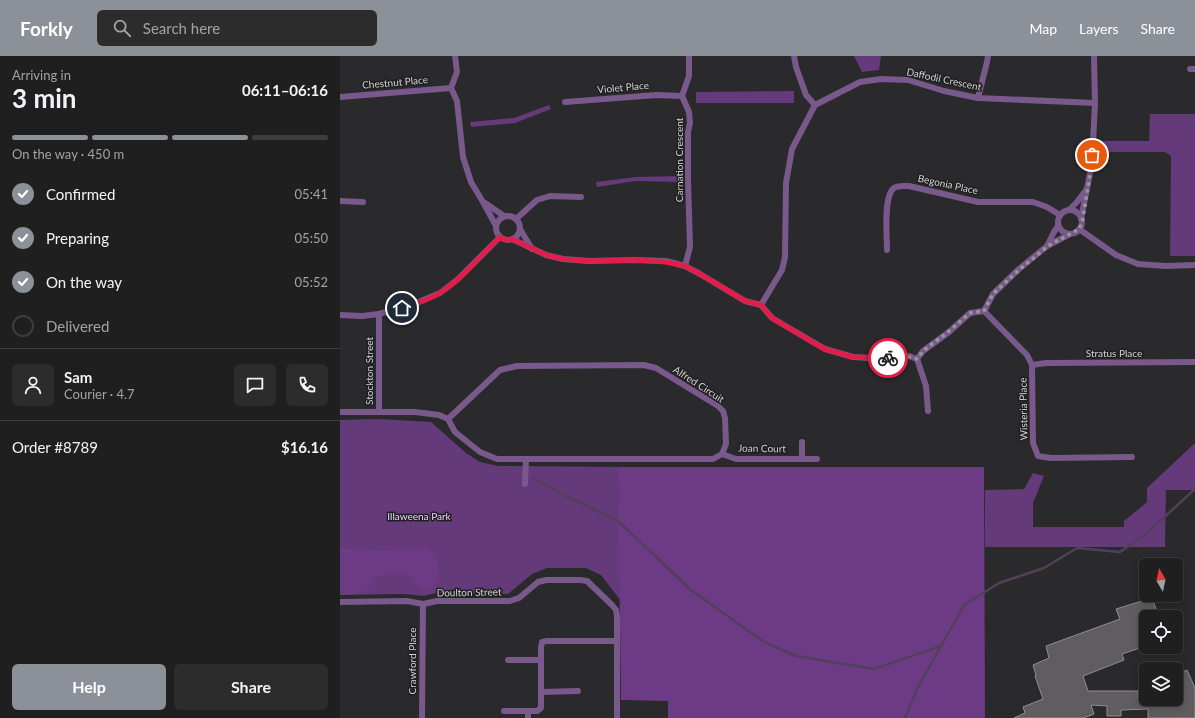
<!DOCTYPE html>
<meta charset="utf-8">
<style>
body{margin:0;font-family:Lato,sans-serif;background:#2d2c2d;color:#f1f3f6;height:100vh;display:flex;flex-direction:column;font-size:15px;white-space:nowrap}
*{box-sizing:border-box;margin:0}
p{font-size:13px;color:#a2a2a5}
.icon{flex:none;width:22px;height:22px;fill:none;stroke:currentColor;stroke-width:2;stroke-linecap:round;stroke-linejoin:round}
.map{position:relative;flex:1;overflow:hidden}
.panel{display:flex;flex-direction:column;background:#201f20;width:340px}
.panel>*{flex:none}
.needle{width:26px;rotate:351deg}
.tools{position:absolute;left:799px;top:502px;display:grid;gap:8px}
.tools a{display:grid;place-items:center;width:44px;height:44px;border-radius:6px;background:#201f20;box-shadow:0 2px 10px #0003,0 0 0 1px #3d3d3e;font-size:20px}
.pin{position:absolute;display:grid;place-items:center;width:34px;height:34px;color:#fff;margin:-17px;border:2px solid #fff;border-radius:50%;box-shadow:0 1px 4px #0007}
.courier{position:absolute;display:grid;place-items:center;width:40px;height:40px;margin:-20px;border:3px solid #e11d48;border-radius:50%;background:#fff;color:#222;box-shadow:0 1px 5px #0007}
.summary em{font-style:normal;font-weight:700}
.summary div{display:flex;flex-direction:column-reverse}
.summary{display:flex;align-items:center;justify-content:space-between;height:68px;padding:0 12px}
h1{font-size:26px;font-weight:700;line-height:30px}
.bar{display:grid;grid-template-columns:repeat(4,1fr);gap:6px 4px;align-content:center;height:48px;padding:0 12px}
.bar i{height:5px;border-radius:3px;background:#3d3d3e}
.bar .current{background:#8c9099}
.bar p{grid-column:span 4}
.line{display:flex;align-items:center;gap:10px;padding:0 12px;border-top:1px solid #3d3d3e}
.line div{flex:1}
.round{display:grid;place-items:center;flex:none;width:42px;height:42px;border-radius:6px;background:#2d2c2d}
ol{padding:0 12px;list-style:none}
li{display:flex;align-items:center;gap:12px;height:44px}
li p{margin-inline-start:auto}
li .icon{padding:4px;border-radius:50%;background:#8c9099;color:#fff;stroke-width:4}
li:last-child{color:#a2a2a5}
li i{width:22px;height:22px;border:2px solid #3d3d3e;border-radius:50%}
.primary-button{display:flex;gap:8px;margin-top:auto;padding:8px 12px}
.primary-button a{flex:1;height:46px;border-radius:6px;background:#8c9099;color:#fff;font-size:16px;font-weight:700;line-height:46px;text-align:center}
.primary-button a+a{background:#2d2c2d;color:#f1f3f6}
header{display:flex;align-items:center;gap:24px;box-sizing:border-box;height:56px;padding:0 20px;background:#8c9099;color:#fff}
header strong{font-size:19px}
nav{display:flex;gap:22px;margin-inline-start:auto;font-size:14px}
.search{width:280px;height:36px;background:#2d2c2d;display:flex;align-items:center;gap:10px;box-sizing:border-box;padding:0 14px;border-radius:6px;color:#a2a2a5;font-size:15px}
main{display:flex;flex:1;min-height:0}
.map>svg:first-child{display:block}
.green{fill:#643a7a}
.forest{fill:#6d3b86}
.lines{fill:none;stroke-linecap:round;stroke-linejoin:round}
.stream{stroke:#52405a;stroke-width:2.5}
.building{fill:#5f5d5f;stroke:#908e91}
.street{stroke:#79598b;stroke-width:6}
.done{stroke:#989798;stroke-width:4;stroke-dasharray:0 7.2}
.route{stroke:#e11d48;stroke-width:5}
.labels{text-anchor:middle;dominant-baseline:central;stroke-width:3;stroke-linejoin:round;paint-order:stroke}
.street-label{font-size:10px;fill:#d3d2d3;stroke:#201f21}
.park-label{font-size:10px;fill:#edd3fd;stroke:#201f21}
</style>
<header>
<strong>Forkly</strong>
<div class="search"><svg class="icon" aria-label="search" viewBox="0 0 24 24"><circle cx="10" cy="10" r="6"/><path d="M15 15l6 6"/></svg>Search here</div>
<nav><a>Map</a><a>Layers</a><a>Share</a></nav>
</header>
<main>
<section class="panel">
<div class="summary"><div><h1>3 min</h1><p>Arriving in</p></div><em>06:11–06:16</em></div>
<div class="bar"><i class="current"></i><i class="current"></i><i class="current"></i><i></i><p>On the way · 450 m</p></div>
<ol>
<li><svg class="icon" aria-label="check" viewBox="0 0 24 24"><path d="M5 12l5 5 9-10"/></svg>Confirmed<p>05:41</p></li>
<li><svg class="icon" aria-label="check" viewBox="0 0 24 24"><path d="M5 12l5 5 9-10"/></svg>Preparing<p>05:50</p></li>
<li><svg class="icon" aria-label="check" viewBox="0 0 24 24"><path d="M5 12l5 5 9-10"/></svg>On the way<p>05:52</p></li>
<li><i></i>Delivered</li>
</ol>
<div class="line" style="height:72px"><a class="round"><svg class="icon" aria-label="person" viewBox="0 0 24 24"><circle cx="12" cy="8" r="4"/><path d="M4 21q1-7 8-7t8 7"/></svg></a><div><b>Sam</b><p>Courier · 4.7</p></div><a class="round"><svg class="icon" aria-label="chat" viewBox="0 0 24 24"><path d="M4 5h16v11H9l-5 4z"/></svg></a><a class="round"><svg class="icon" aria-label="phone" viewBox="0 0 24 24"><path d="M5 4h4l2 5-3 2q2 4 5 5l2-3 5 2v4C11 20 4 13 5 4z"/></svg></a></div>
<div class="line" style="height:52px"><div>Order #8789</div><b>$16.16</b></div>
<div class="primary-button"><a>Help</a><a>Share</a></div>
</section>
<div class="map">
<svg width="855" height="662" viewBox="0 0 855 662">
<rect width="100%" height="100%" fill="#2a292b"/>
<g class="green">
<polygon points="514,0 541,0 539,14 522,16"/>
<polygon points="454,35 454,47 356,47 356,36"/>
<polygon points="209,49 211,53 175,67 131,71 130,66 174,62"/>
<polygon points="810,58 855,58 855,200 830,200 831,100 825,96 762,96 763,85 809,85"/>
<polygon points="340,120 340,126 296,125 257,131 256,126 296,121"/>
<polygon points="39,363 91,366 126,397 140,406 158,410 278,411 281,545 261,519 246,512 207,512 192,518 168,538 97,537 83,540 64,538 0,539 0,364"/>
<polygon points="855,387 855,434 826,434 825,491 645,491 645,434 684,433 693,417 704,420 693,447 693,471 784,471 784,465 807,446 807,432"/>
</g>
<g class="forest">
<polygon points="278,411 644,411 645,662 328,662 328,645 281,644"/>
<polygon points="2,492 31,494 85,493 95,497 100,522 92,533 79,533 74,522 63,516 34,521 29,533 17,538 0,539 0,493"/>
</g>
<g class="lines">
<g class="stream">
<polyline points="193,421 223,439 277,464 351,534 424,586 456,600 534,613 601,590"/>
<polyline points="565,662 577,633 624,549 659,527 704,512 737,492 780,496 807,477 855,433"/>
</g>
</g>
<polygon class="building" points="812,542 819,561 806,561 806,590 782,598 784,604 743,620 748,635 798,635 798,643 836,643 836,619 847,614 855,632 855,662 808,662 808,653 781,654 781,660 767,660 767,650 751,649 754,658 744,662 674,662 685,657 683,651 703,643 695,620 696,619 693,609 709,602 706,590 780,563 776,553"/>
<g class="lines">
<g class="street">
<polyline points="115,0 117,16 111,32 117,45 123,101 131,126 143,146 156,170"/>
<polyline points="454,0 456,11 466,39 475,49"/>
<polyline points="850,13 855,13"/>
<polyline points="0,41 111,32"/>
<polyline points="638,42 647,6 648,0"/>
<polyline points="225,46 317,39 342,40"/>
<polyline points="0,145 23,146"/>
<polyline points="145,147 164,160"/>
<polyline points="729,154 737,146 746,134"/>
<circle cx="730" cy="166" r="12"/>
<circle cx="168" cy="172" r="12"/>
<polyline points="176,163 197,144 210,140 241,141"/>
<polyline points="741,163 752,107 755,47 754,0"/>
<polyline points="180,173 192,193"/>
<polyline points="739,173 776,199 798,208 825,210 855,209"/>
<polyline points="172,183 206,199 223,203 249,205 294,204 326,205 345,210 360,218 405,245 421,249 432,262 485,293 513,301 546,303 559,300 569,300 577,303 583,295 609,276 630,257 644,255 653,238 679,213 707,190 730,178"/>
<polyline points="707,190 714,176 718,170"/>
<path d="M547,194C547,181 543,140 554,132C558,129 564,130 569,130L638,146H693L707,151L720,159"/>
<polyline points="345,210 350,191 348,123 348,76 350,67 349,56 342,40 349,20 349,0"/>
<polyline points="421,249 442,214 445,201 446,127 452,93 475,49 520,26 541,23 568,24 604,35 638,42 755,47"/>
<polyline points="644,255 687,299 692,309 693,387 698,400 711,402 792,401"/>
<polyline points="39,258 39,356"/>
<polyline points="0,259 22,260 39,258 74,248 100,237 118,223 160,181"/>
<polyline points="577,303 586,330 588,355"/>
<polyline points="692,309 706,307 855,306"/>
<polyline points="0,356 75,356 99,359 108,363 115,376 140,396 157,403 373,403 382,398 386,388 385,362 383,355 378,350 316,312 304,309 177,310 160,314 108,363"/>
<polyline points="462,386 462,403 477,403"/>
<polyline points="382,398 396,403 462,403"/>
<polyline points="185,428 186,403"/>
<polyline points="0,546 67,545 83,548 97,545 170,545 179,542 198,526 206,524 240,524 247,525 272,549 276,554 277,560 277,662"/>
<polyline points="168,604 201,604"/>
<polyline points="201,636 238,635"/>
<polyline points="164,655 188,655"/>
<polyline points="82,662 83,548"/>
<polyline points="188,662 188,655 197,655 201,652 201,591 202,586 207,585 277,585"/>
</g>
</g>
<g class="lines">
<path class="done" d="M548,302C559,300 566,299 577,303L583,295L608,276L630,257L644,255L653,238L679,214L708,190L739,173L742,167L752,107V99"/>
<path class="route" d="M62,252C75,248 89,244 100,237C121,224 142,198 160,181L166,184L172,183L206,199L223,203L249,205L294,204L326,206L345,210L360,218L405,245L421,249L432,262L484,293L513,301L548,302"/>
</g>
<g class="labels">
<g class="street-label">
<text transform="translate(604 23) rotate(12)">Daffodil Crescent</text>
<text transform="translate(55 26) rotate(-5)">Chestnut Place</text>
<text transform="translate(283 31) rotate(-5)">Violet Place</text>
<text transform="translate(339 104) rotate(-90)">Carnation Crescent</text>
<text transform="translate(608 128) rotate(12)">Begonia Place</text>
<text x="774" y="297">Stratus Place</text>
<text transform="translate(29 315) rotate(-90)">Stockton Street</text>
<text transform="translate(359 328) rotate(33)">Alfred Circuit</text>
<text transform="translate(683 353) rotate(-91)">Wisteria Place</text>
<text transform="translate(422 392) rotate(1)">Joan Court</text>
<text transform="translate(129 536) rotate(-1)">Doulton Street</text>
<text transform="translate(72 605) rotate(-90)">Crawford Place</text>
</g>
<g class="park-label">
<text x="79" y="460">Illaweena Park</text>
</g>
</g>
</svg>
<div class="tools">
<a><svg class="needle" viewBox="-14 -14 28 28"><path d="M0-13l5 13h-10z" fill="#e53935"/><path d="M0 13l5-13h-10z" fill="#a2a2a5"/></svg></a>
<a><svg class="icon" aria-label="locate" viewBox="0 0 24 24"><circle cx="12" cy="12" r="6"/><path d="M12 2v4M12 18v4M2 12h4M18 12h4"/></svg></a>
<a><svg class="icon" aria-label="layers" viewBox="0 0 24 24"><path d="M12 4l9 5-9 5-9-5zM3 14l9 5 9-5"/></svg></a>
</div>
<div class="pin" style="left:752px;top:99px;background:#ea580c"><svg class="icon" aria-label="bag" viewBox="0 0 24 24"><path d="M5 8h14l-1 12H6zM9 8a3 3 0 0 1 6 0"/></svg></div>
<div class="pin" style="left:62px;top:252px;background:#1f2937"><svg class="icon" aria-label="home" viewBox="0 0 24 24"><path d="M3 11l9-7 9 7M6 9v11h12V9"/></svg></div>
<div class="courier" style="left:548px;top:302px"><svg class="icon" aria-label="bike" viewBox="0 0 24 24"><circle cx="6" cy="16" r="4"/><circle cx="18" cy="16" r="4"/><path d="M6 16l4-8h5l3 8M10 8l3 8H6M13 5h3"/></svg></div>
</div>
</main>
